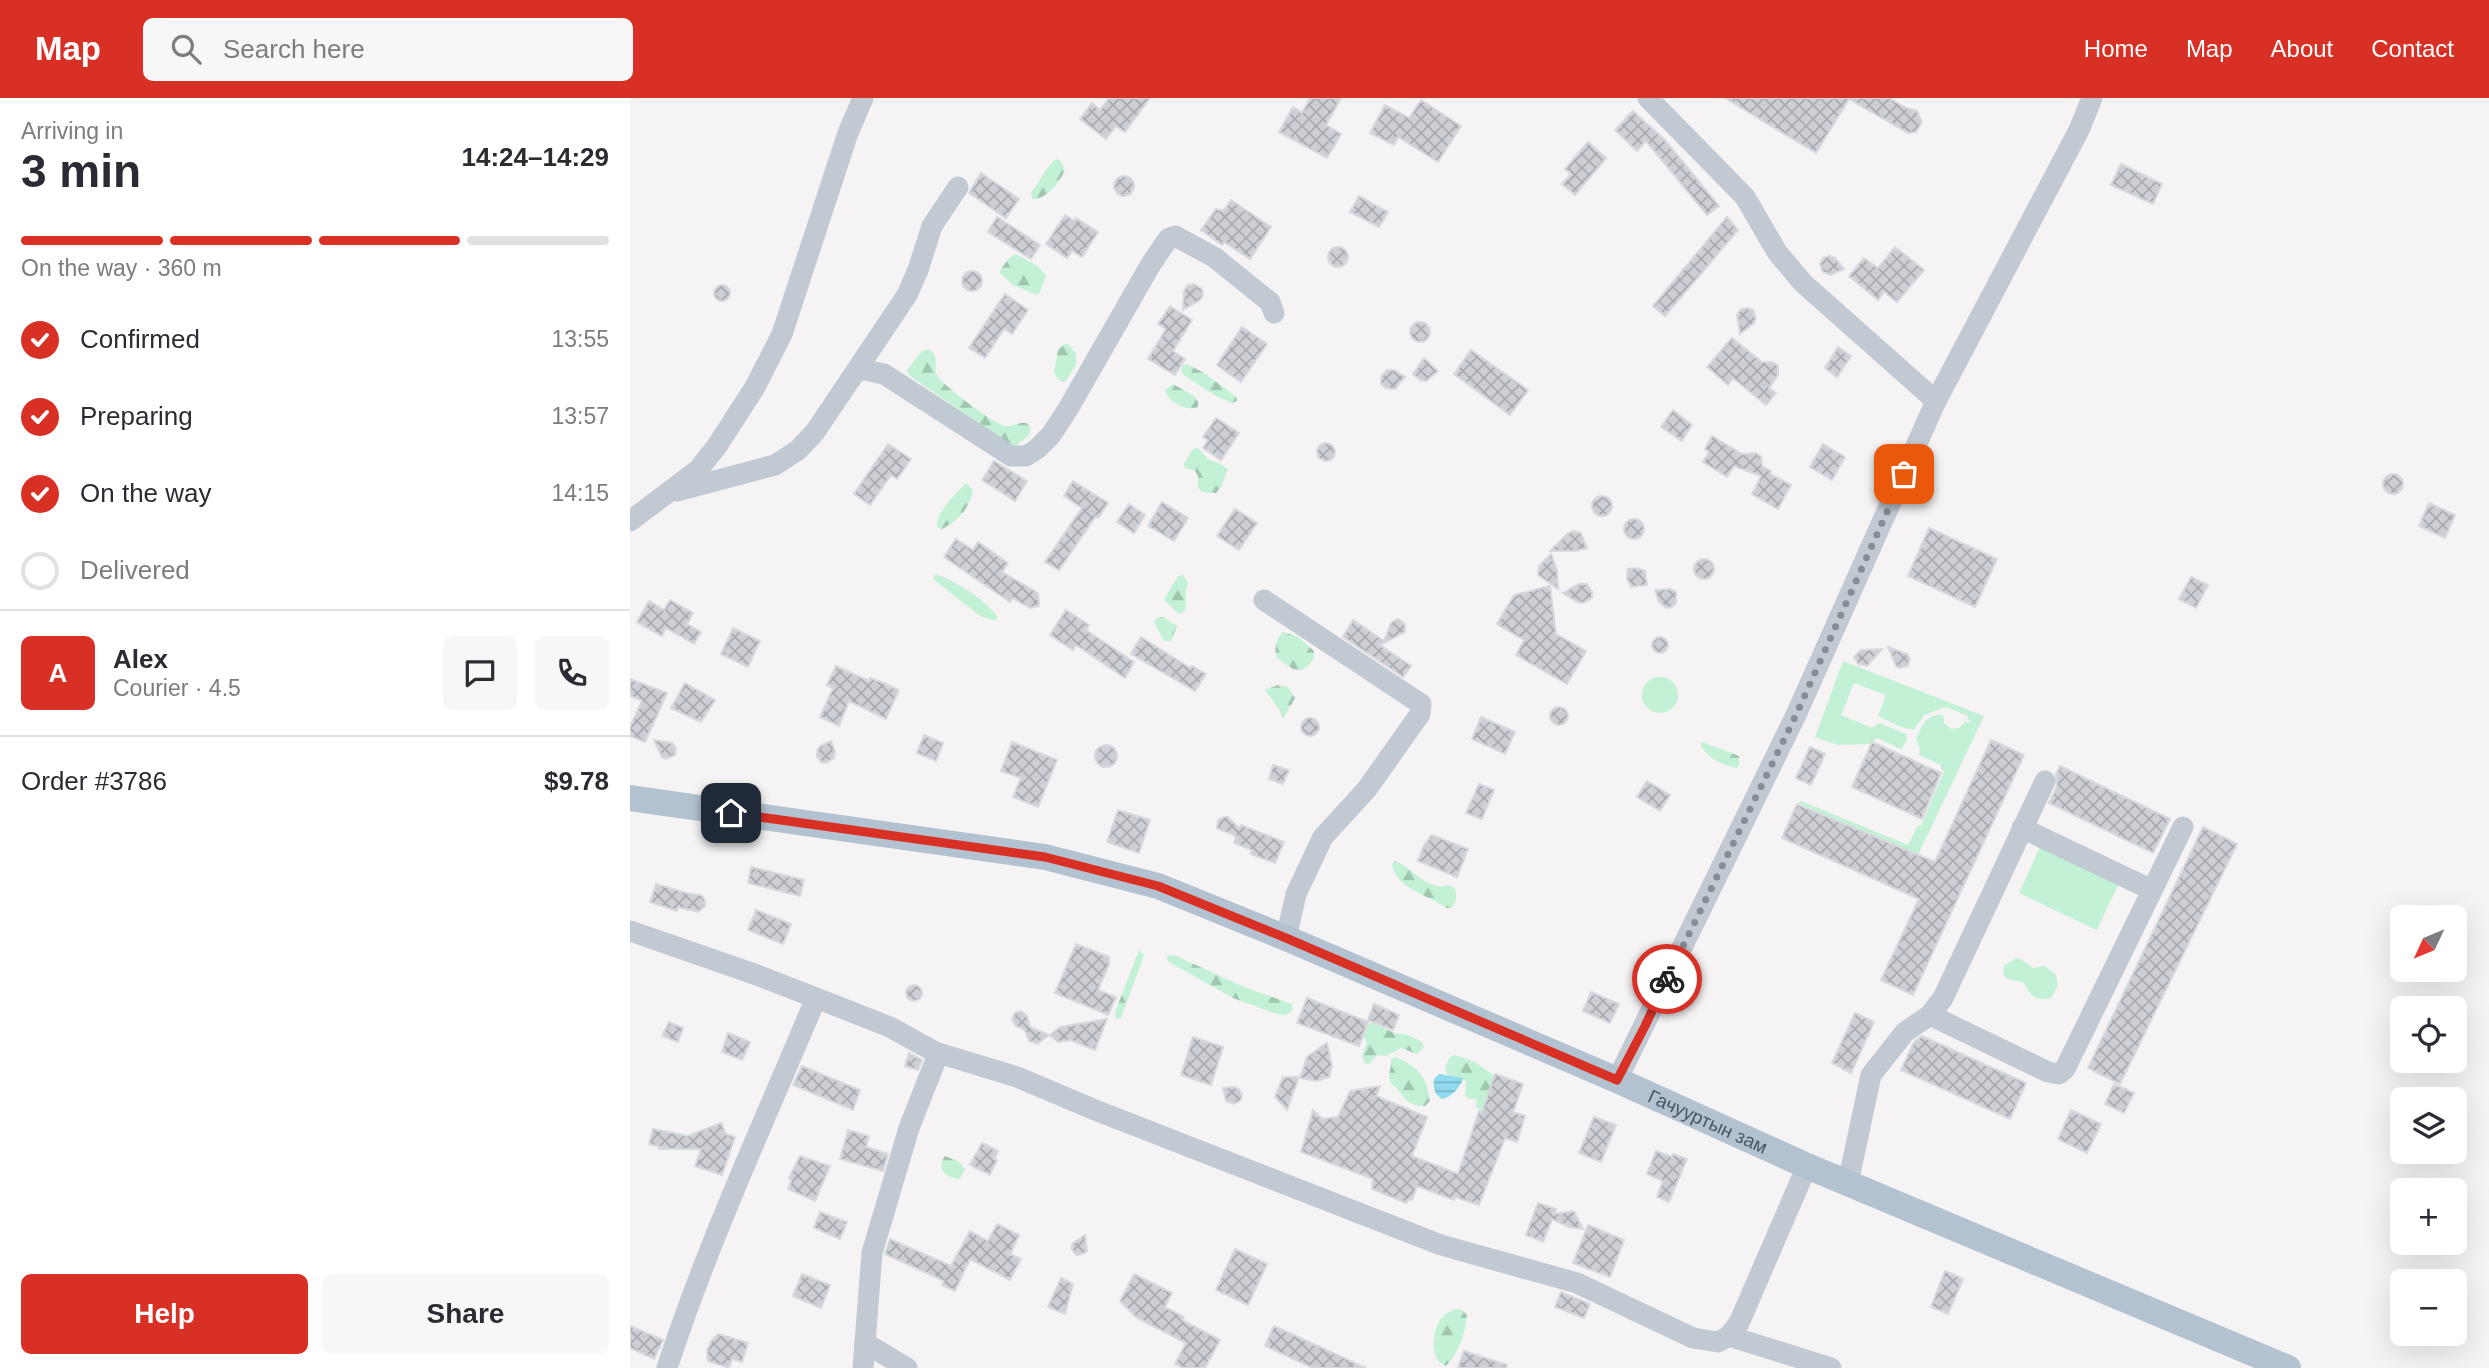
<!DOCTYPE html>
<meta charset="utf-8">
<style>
body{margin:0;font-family:Arial,sans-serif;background:#f7f7f7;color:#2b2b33;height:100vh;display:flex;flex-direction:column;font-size:26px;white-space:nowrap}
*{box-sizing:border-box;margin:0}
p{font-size:23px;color:#7c7c81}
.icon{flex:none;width:38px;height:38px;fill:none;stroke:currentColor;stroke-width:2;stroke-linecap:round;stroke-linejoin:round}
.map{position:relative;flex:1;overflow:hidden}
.drawer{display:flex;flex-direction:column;background:#fff;width:630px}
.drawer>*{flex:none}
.needle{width:46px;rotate:226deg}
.buttons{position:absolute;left:1760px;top:807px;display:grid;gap:14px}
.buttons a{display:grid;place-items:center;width:77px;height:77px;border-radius:10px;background:#fff;box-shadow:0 7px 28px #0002;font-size:35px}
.pin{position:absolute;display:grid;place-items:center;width:60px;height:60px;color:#fff;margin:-30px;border-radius:14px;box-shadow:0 4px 10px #0006}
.courier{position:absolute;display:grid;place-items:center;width:70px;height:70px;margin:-35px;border:5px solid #d93025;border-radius:50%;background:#fff;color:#222;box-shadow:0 2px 9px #0007}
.overview em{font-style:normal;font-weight:700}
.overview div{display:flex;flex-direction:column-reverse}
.overview{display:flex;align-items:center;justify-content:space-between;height:119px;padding:0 21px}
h1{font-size:46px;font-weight:700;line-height:52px}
.bar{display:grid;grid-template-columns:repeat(4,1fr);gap:10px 7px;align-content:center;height:84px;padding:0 21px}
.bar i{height:9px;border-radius:5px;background:#e1e1e2}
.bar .active{background:#d93025}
.bar p{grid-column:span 4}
.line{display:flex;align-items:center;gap:18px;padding:0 21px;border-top:2px solid #e1e1e2}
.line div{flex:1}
.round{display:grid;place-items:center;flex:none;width:74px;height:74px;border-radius:10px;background:#f7f7f7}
ol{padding:0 21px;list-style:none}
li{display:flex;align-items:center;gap:21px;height:77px}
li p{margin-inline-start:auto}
li .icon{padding:7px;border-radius:50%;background:#d93025;color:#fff;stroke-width:4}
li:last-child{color:#7c7c81}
li i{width:38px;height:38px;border:4px solid #e1e1e2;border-radius:50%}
.primary-button{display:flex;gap:14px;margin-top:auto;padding:14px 21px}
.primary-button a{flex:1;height:80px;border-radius:10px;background:#d93025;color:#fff;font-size:28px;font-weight:700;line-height:80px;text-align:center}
.primary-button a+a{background:#f7f7f7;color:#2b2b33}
header{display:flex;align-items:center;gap:42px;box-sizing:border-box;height:98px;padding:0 35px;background:#d93025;color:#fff}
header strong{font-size:33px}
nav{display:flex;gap:38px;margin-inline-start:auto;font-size:24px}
.search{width:490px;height:63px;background:#f7f7f7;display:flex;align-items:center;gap:18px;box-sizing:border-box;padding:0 24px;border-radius:10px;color:#7c7c81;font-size:26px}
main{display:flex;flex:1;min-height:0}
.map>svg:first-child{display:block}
.forest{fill:url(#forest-firs)}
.park{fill:#c3f1d5}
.water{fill:url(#water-rules)}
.building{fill:url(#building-cross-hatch);stroke:#d7d9de;stroke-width:2}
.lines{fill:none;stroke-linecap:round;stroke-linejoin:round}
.minor{stroke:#c1cad2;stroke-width:21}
.major{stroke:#b3c2d1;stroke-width:26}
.done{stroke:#868d94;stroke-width:7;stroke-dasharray:0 12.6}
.route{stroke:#d93025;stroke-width:9}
.labels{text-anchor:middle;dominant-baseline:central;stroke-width:7;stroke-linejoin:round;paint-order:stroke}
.street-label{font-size:19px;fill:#4a5661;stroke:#fff}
</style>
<header>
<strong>Map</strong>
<div class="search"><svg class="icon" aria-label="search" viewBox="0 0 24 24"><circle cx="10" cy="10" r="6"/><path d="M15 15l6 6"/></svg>Search here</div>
<nav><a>Home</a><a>Map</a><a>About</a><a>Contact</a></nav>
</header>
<main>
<section class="drawer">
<div class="overview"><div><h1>3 min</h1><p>Arriving in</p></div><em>14:24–14:29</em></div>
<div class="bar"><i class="active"></i><i class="active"></i><i class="active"></i><i></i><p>On the way · 360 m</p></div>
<ol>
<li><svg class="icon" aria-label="check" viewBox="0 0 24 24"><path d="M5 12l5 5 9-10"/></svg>Confirmed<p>13:55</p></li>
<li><svg class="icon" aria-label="check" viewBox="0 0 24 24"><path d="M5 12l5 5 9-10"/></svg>Preparing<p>13:57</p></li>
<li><svg class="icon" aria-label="check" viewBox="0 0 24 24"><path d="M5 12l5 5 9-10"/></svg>On the way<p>14:15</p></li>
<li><i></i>Delivered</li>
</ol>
<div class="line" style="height:126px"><b class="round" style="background:#d93025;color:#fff">A</b><div><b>Alex</b><p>Courier · 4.5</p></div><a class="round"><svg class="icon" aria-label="chat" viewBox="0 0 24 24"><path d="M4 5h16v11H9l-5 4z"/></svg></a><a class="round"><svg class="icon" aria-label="phone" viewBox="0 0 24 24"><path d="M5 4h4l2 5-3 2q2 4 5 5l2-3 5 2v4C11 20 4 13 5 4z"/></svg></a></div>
<div class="line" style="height:91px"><div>Order #3786</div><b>$9.78</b></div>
<div class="primary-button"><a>Help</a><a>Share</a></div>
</section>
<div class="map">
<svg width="1859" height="1270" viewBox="0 0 1859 1270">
<defs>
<pattern id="forest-firs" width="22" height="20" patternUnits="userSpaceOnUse" patternTransform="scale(1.75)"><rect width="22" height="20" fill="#c3f1d5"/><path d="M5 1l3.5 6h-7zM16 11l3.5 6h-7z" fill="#a0c6b0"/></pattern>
<pattern id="water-rules" width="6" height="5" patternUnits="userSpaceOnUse" patternTransform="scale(1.75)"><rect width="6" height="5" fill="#90daee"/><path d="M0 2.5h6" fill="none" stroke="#78b4c4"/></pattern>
<pattern id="building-cross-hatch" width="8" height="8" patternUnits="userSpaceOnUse" patternTransform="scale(1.75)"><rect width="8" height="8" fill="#cdcfd5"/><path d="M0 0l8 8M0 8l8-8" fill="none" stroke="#a8abb0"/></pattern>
</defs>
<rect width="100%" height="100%" fill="#f5f3f3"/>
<g class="forest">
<path d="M426,61L431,63L435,72C429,85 416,102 402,101L401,94C411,84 415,69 426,61Z"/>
<polygon points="386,156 406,167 416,177 410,194 407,197 383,187 369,174 379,160"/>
<polygon points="437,245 446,256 446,267 435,284 429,282 424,275 428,251"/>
<path d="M298,251C312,258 301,269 308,279C315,289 364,326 375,328C383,329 388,324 396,325L401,329L399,337L384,349L280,278L277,272L292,253Z"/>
<polygon points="557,266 574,275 607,299 607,303 602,305 586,298 555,278 551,273 553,267"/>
<path d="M543,286L564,298L568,304V309C556,314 538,304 535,292Z"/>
<polygon points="567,349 579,362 589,365 598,371 591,389 586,395 572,394 568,390 568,377 564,372 555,370 554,366 562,352"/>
<path d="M336,385L343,392C340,410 328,423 312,431L307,429C306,414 326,396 336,385Z"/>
<path d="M306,476C328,485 352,499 367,518L366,523L350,518L303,481Z"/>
<path d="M553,477L558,485C554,497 557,503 555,513L549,516L534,502L548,478Z"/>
<polygon points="533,519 547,528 541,543 534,543 524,524 527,520"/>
<path d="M653,534L668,539L684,553C685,562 679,567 672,572L663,571L647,560C644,549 645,543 653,534Z"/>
<polygon points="648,587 658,589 665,600 653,621 649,611 635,592"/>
<path d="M1073,644L1109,658V667L1107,670C1093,668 1076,659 1070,646Z"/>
<path d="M765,763C783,769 796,794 818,787L825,790C827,798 827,804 821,810H817C798,797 767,791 762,767Z"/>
<polygon points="509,852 514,857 491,920 486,921 485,914"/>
<polygon points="544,857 614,889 662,906 663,912 656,917 647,916 603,900 539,864 536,858"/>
<path d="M742,924L764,935L778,937L792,944L794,949L787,956L771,950L756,958L747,957L738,967C729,961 733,953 737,945L733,937L738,926Z"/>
<polygon points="825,957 845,964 862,976 864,981 855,1014 846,1009 847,1001 840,1001 835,998 836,983 818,977 815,971 820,959"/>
<path d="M766,959C789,971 796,976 800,1003L795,1008C780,1009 776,1002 768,992C765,987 759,986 759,978C759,973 762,968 761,961Z"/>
<path d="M315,1058L328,1063L335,1071L329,1081C315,1080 306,1070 315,1058Z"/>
<path d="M826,1211L832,1212L837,1217C835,1235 829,1255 816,1268C799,1263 802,1234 811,1221C814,1216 821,1213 826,1211Z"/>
</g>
<g class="park">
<path d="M1213,563L1354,618L1288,757L1168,705L1171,703L1278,747L1288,727L1291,728L1314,673L1311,671V667L1289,657L1290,651L1286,641C1292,627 1296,616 1313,617L1314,625L1321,631L1329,630L1335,624H1342L1337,621L1338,618L1316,609L1294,617L1284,632L1271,629L1248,618L1256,597L1224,585L1211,617L1242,630L1249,625L1276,636L1277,642L1271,651L1247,640L1240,646L1208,647L1185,639Z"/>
<circle cx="1030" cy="597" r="18"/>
<polygon points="1410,749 1488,787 1467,832 1389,795"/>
<path d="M1386,860L1391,861L1403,870L1415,868L1426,877L1428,887L1421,900C1404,904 1401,897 1394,885L1376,880L1373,874L1374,868Z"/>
</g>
<path class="water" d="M809,976L833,980C831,989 821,999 812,1001C804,996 803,989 804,981Z"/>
<g class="building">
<polygon points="479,0 520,0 495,34 486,28 476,41 450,21 462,5 470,12"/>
<polygon points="680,0 711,0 696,27 711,36 697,60 649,34 663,9 672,15"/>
<polygon points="1095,0 1259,0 1276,10 1287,13 1292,24 1286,34 1278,35 1219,1 1186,55"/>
<polygon points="791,2 831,28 808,64 768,39 764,47 740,35 755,7 779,20"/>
<polygon points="1003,13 1034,41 1089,108 1077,117 1016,43 1007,53 985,32"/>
<polygon points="958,44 976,60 945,97 932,86 941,76 935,71"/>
<polygon points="1491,66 1532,86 1523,106 1481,87"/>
<polygon points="351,75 389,101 376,120 339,95"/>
<circle cx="494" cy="88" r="10"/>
<polygon points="729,98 758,114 749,129 720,114"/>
<polygon points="601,102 641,129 620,161 594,144 592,147 571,132 586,111 593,113"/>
<polygon points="435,117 445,123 446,120 468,134 452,159 442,153 437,160 416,146"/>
<polygon points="367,119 410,147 401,161 358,134"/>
<polygon points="1097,119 1108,132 1035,218 1023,208"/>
<polygon points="1265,149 1294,172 1267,204 1254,194 1248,202 1219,178 1234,160 1248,170"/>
<circle cx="708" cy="159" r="10"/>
<polygon points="1199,158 1205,160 1214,171 1201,177 1193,174 1190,166 1193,160"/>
<circle cx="342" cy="183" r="10"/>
<polygon points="564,186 572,191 573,197 570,202 553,212 554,193 558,187"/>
<circle cx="92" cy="195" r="8"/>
<polygon points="375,196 398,212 382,236 374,231 355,260 339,250"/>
<polygon points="540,208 562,222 543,253 555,261 545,277 518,261 536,231 528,226"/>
<polygon points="1117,210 1123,212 1126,221 1123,226 1110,236 1107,217 1111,211"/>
<circle cx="790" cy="234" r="10"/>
<polygon points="612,229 637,246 611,284 587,267"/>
<polygon points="1102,240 1132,264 1143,264 1148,268 1148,277 1139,290 1146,295 1136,307 1103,280 1098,287 1077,269"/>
<polygon points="1208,249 1221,258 1207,279 1195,270"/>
<polygon points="841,252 898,292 880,317 824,276"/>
<polygon points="794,260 808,273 796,283 790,282 783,276"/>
<polygon points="757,272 764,272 775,279 765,291 756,290 751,286 751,279"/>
<polygon points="1043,312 1062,327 1052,343 1031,329"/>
<polygon points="586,320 609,335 591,362 573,350 578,342 573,339"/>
<polygon points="1082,338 1112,356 1126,355 1131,359 1132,368 1141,373 1140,376 1161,387 1148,411 1122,396 1131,378 1104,368 1097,379 1073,364 1079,354 1075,351"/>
<circle cx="696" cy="354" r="9"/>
<polygon points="258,346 281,361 267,381 261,377 240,407 224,396"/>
<polygon points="1193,346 1215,359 1202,382 1180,369"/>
<polygon points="364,363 397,383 385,403 352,382"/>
<circle cx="1763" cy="386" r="10"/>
<polygon points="443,383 478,405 468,420 466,418 429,472 415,464 452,410 434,398"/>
<circle cx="972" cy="408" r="10"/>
<polygon points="532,404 558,420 544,443 518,428"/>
<polygon points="1799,405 1825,417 1815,440 1789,428"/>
<polygon points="499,406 515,417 504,435 487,424"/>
<polygon points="605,411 627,425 609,452 587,438"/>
<circle cx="1004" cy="431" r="10"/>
<polygon points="1299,430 1367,461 1345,509 1278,478"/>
<polygon points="944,433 951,435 957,450 945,453 920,453 938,435"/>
<polygon points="326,441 343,452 348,444 378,465 372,474 408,495 409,508 400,510 382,500 380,504 314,459"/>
<polygon points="921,456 927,472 928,491 908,477 909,468"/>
<circle cx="1074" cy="471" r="10"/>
<polygon points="1007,470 1015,473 1017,487 1001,489 997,480 998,471"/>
<polygon points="1561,479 1578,487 1566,510 1549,501"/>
<polygon points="949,486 957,486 962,494 962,500 953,505 947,504 933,495"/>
<polygon points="920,488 926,536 956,553 937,586 886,557 894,542 867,526 884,497"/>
<polygon points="1041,491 1046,494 1046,505 1042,509 1036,510 1029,504 1025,492"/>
<polygon points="40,502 63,515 57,526 71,534 64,546 36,530 32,538 7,524 19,503 34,512"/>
<polygon points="436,512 459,527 456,532 504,564 495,580 446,547 443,552 420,537"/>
<polygon points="768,521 775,526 775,534 750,547 781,568 773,579 713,539 723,522 754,543 761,525"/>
<polygon points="103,530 130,543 118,569 91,556"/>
<polygon points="511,539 560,570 562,568 576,576 565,593 501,556"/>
<circle cx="1030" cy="547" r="8"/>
<polygon points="1258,549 1277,556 1280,561 1278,568 1270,570 1266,568"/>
<polygon points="1252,551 1237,568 1228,566 1224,559 1231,552"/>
<polygon points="206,568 239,583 240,580 251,584 269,592 256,621 219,603 209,628 190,619 203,590 197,587"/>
<polygon points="0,581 37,595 15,644 0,638 0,629 12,603 0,598"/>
<polygon points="55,585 85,602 71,624 41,610"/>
<circle cx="929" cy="618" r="9"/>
<polygon points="851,619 885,634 875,656 842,641"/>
<circle cx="680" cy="629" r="9"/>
<polygon points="294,637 313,645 306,663 287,655"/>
<polygon points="24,642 42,645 46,650 45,657 36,661 32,659"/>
<polygon points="1361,642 1394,657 1283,897 1251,882 1289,801 1152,740 1167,706 1305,764"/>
<polygon points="201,643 205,654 204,660 196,665 191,664 187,659 187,653 190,648"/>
<polygon points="382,644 427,662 408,709 383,699 391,680 371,673"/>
<polygon points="1242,644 1311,675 1292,721 1222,689"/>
<circle cx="476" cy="658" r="11"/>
<polygon points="1180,649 1195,656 1181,687 1166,680"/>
<polygon points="643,667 659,672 653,686 639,681"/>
<polygon points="1430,668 1540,721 1523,755 1419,705 1427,688 1426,676"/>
<polygon points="1017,683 1040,697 1030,713 1007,699"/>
<polygon points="849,686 864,692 852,721 836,715"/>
<polygon points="488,712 520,722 509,755 477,744"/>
<polygon points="594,719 598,719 609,730 611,727 654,744 645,765 621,756 622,752 604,745 606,738 587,730 588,722"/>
<polygon points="1573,729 1607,746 1490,986 1458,970"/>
<polygon points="802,737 838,751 827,779 788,763 794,747"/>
<polygon points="121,769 174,782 170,798 118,785"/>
<polygon points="26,786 60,796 71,797 75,802 75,808 68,814 48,809 47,813 20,804"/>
<polygon points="126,812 161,826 153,846 118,832"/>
<polygon points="446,846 479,859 479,866 468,892 486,899 478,917 425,895"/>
<circle cx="284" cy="895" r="8"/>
<polygon points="961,894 989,906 980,925 953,913"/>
<polygon points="677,900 738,924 729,948 667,925"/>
<polygon points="744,906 769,917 763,932 738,922"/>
<polygon points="391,913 397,918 400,929 419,937 407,946 399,943 395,932 386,928 382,922 385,915"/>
<polygon points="1225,915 1244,924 1221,975 1202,965"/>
<polygon points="477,921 465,952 440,942 428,944 420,937 430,929"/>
<polygon points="39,924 53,930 48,944 32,938"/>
<polygon points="98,935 120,944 112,962 92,954"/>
<polygon points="1292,938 1396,985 1380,1021 1271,972 1284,944"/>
<polygon points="563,939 593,949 581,987 551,977"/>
<polygon points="697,945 702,968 699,979 687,983 670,980 677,959"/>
<polygon points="279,955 292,962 288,972 275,968"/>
<polygon points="172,968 230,992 223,1012 163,987"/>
<polygon points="865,976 893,986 883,1014 895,1018 887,1044 875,1040 849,1107 825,1099 824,1102 787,1088 782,1102 779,1101 776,1105 742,1091 743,1081 671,1054 683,1012 692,1021 708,1019 720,993 750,988 746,998 797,1019 782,1058 828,1076 849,1013 852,1014"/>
<polygon points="653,979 669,979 657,1012 645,999"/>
<polygon points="1484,986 1504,995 1494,1015 1475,1006"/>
<polygon points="604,989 609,991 612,996 611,1002 604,1006 596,1003 593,990"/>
<polygon points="1441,1012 1471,1026 1457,1055 1428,1041"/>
<polygon points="964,1019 986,1027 971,1064 949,1055"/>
<polygon points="91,1025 96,1036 105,1039 92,1077 65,1068 71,1051 29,1051 31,1049 19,1046 23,1031 58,1038"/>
<polygon points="218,1032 239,1038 236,1049 258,1056 253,1073 210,1061"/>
<polygon points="352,1045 368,1053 364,1061 367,1062 360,1077 340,1067"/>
<polygon points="1026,1053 1042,1059 1043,1056 1057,1061 1039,1104 1027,1099 1033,1083 1017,1076"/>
<polygon points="170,1058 200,1068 185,1103 158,1091 162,1081 159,1080"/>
<polygon points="908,1105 926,1111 924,1116 944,1113 953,1131 939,1129 922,1121 913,1144 896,1137"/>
<polygon points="190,1114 217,1124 210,1141 184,1130"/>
<polygon points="367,1126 389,1137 381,1155 378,1155 391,1161 380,1182 340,1161 325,1193 312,1187 314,1183 255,1156 260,1141 321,1168 340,1133 358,1143"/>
<polygon points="958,1127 994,1142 980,1179 943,1165"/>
<polygon points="455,1137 457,1153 453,1156 446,1157 442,1151 442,1146"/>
<polygon points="605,1151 637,1166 618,1207 586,1192"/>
<polygon points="1315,1173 1333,1181 1318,1216 1301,1209"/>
<polygon points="172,1176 200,1187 191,1210 163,1198"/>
<polygon points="504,1176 542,1195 535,1209 554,1219 552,1222 590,1242 575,1270 554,1270 545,1266 556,1245 507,1220 490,1203"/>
<polygon points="431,1180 443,1186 435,1216 418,1209"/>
<polygon points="931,1194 960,1206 954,1220 925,1209"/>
<polygon points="0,1228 33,1242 24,1261 0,1250"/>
<polygon points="644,1228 736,1270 683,1270 635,1248"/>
<polygon points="88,1236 118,1245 112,1264 102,1261 99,1270 78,1263 77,1253 81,1243"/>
<polygon points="834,1253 877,1267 876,1270 828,1270"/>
</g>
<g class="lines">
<g class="minor">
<polyline points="1018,0 1115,99 1147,154 1173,185 1306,303"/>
<polyline points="229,271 254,276 381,358 396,358 407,351 421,337 438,311 521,166 538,141 545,138 584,159 640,204 644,215"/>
<polyline points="47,393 145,367 168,352 185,334 277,197 288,172 302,128 328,89"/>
<polyline points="0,423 68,372 87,348 125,289 152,236 218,35 233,0"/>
<polyline points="634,502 791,606 790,616 737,691 693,739 666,796 656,840"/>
<polyline points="1392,730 1522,792"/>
<path d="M0,833L127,877L186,900C135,1022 78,1144 37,1270"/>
<polyline points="186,900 260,929 305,954 305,964 279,1030 242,1155 233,1270"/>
<polyline points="1300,917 1418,974 1429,976 1435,971 1553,729"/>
<polyline points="305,954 387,979 465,1012 811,1147 947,1185 1063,1240 1088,1244 1099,1238 1109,1225 1177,1068"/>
<polyline points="987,982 1166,617 1306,303 1449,32 1462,0"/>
<polyline points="1218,1085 1241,977 1275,934 1300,917 1313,900 1415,683"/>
<polyline points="1099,1238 1201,1270"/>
<polyline points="235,1245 277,1270"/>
</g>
<path class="major" id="s1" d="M0,700L415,759L528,788L656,840L987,982L1177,1068L1658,1270"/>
</g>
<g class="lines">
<polyline class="done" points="1037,881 1166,617 1274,376"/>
<polyline class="route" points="101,715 415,759 528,788 656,840 987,982 1015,928 1037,881"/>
</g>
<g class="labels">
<g class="street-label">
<text stroke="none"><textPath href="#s1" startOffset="1134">Гачууртын зам</textPath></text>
</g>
</g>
</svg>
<div class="buttons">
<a><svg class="needle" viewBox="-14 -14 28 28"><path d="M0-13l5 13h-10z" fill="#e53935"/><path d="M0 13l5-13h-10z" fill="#7c7c81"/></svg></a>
<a><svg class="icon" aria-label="locate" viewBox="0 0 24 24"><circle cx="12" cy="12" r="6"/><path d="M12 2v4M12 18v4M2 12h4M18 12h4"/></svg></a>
<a><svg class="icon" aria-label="layers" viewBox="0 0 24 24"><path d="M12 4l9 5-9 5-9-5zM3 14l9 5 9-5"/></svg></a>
<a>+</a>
<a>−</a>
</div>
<div class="pin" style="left:1274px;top:376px;background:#ea580c"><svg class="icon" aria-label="bag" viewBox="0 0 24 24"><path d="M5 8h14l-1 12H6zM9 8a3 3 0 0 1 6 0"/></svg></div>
<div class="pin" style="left:101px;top:715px;background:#1f2937"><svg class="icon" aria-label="home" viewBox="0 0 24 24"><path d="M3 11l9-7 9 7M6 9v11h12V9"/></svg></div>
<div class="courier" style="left:1037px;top:881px"><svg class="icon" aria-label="bike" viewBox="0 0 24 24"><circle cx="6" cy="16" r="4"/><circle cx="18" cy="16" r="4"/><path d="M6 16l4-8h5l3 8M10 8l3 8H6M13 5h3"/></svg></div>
</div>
</main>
